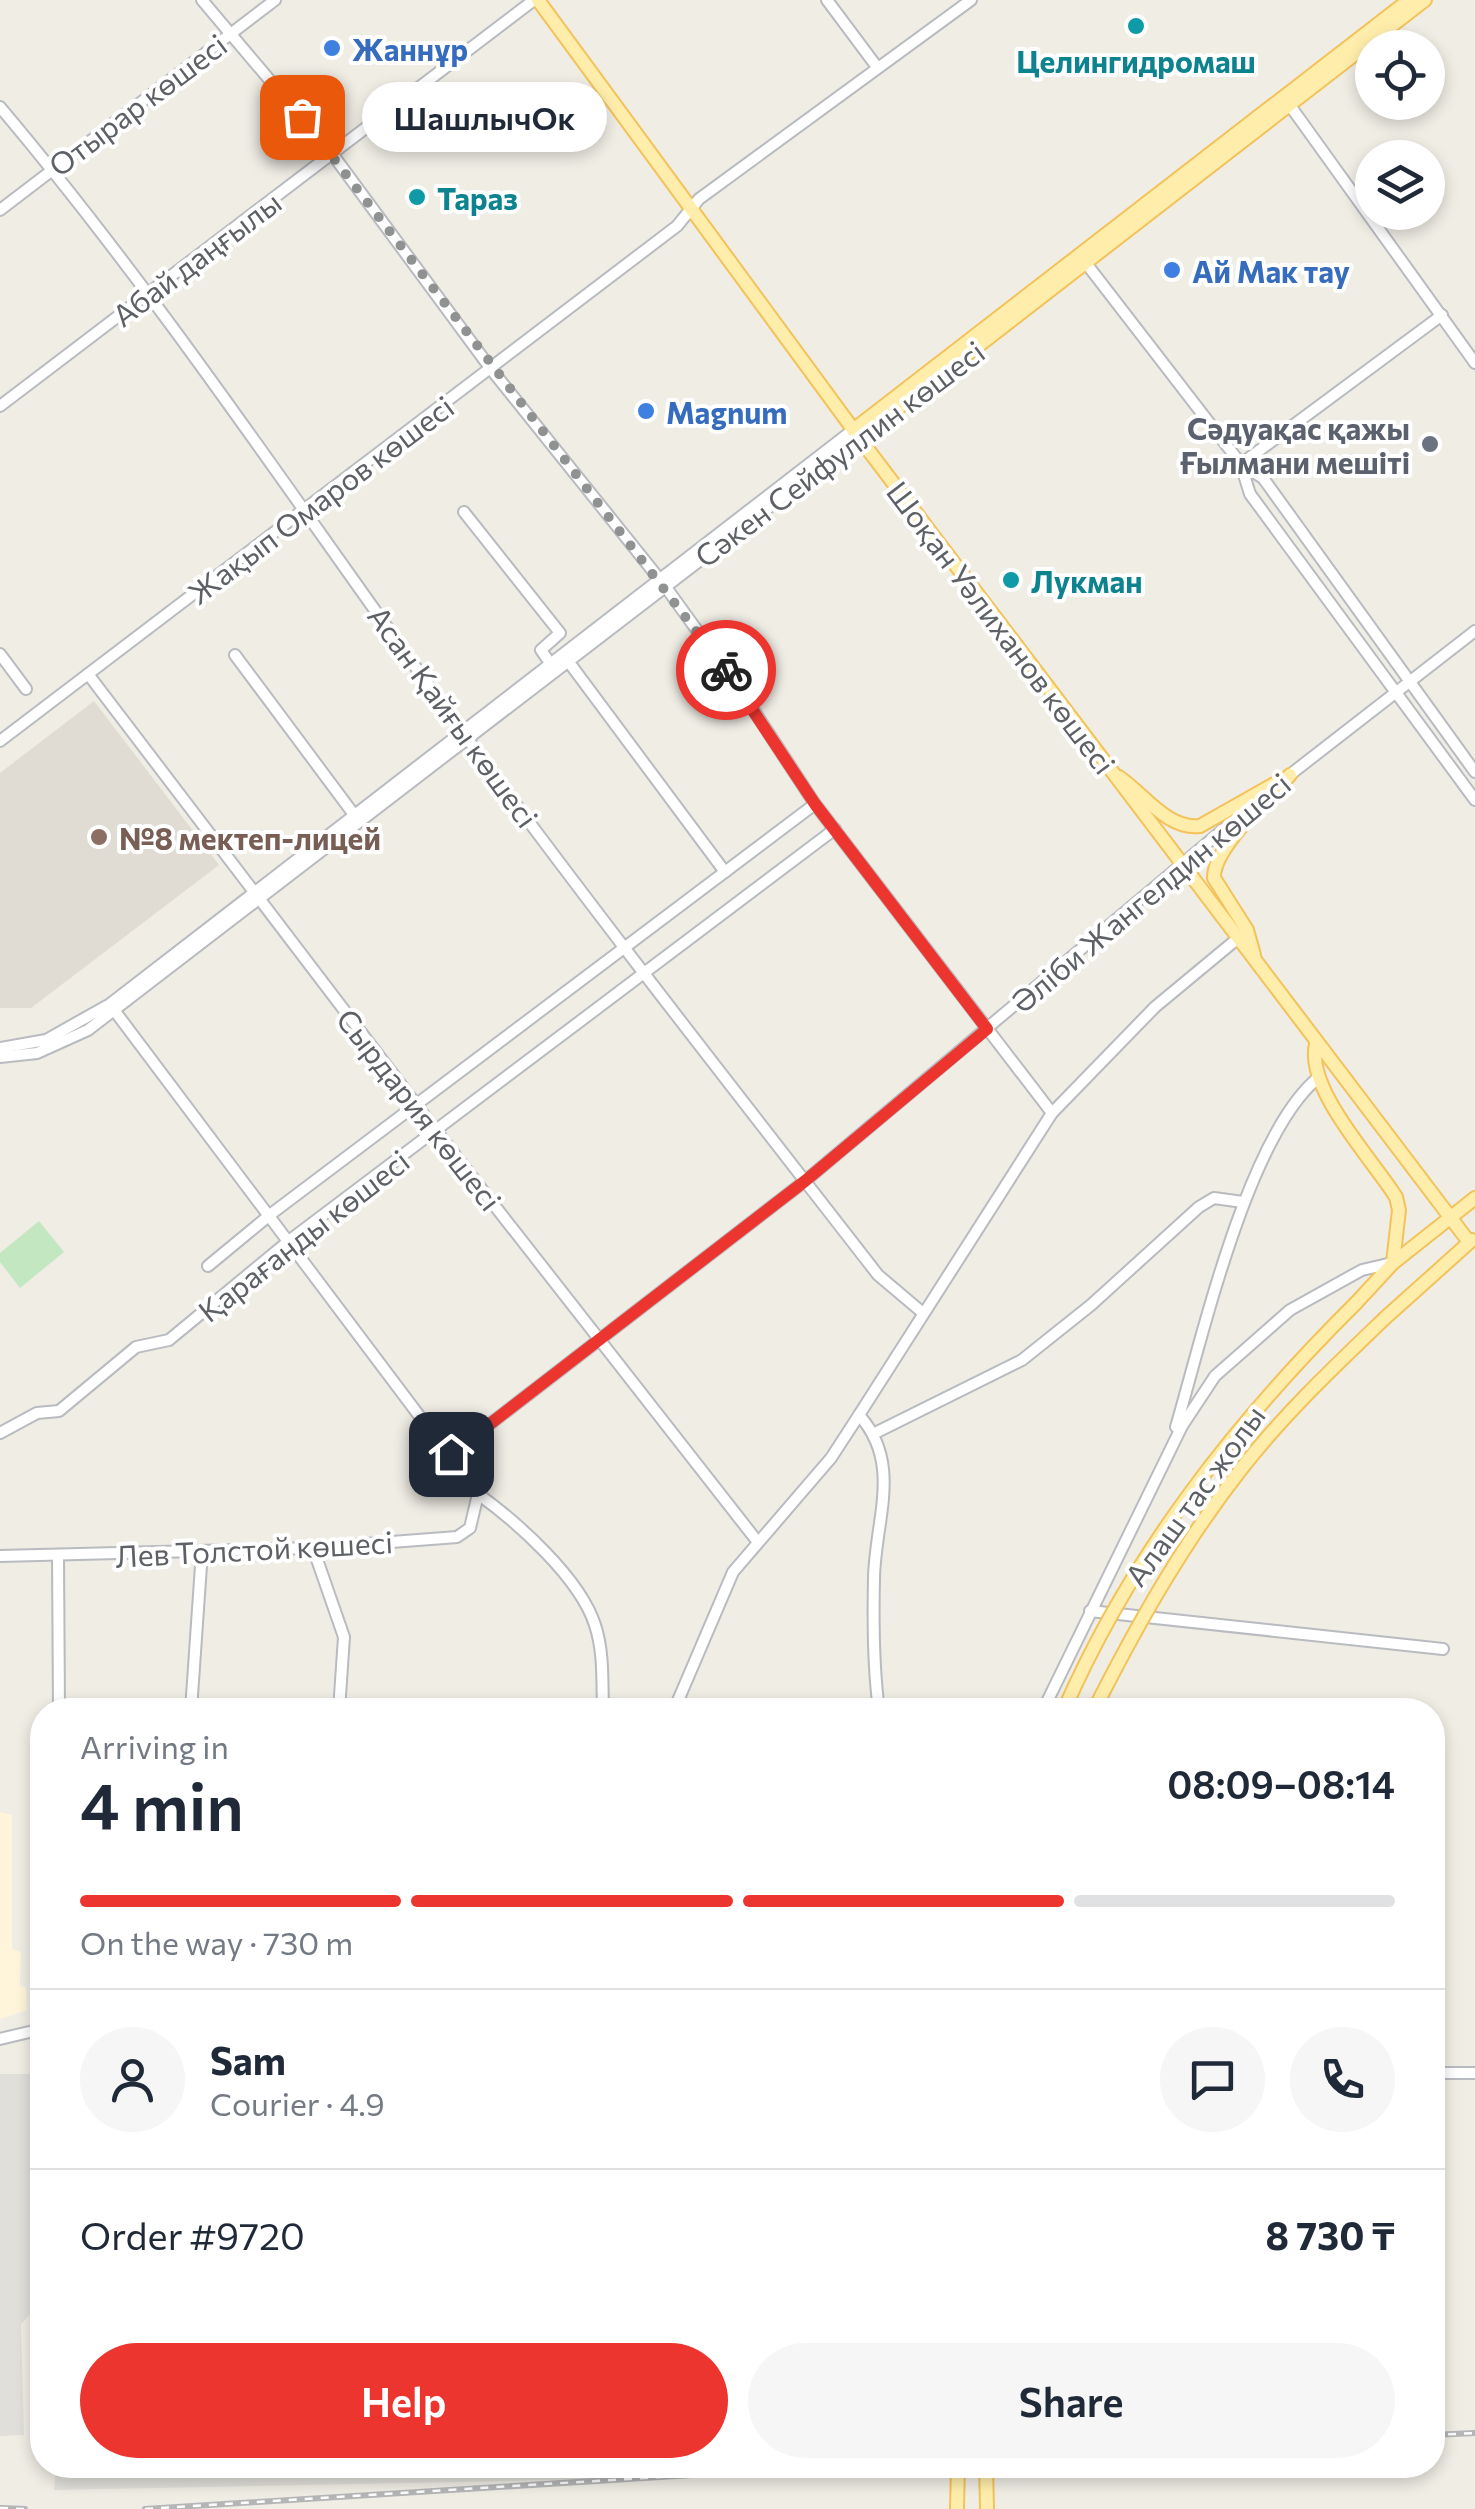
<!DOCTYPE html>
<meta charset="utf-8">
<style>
body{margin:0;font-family:Commissioner,sans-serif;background:#f6f6f7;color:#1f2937;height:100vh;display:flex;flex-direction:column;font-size:38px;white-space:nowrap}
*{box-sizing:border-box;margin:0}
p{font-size:32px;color:#747a83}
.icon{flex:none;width:55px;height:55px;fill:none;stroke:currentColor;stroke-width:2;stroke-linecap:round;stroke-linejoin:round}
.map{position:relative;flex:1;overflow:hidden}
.side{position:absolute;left:30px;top:1698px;width:1415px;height:780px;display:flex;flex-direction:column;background:#fff;border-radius:40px;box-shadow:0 5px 15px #0003}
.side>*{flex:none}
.fabs{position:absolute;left:1355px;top:30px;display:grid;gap:20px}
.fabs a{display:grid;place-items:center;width:90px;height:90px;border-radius:50%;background:#fff;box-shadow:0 5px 15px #0003;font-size:50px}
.pin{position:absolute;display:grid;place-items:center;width:85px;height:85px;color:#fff;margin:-42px;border-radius:20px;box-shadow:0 5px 15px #0006}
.courier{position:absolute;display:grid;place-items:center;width:100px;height:100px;margin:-50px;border:8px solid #ec352f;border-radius:50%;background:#fff;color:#222;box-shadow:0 2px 12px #0007}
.bubble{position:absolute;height:70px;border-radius:35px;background:#fff;box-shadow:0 5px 15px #0003;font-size:32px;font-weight:600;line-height:70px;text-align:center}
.head em{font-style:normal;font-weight:600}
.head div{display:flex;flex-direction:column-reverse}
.head{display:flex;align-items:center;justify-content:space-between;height:170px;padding:0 50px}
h1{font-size:65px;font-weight:600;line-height:75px}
.bar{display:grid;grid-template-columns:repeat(4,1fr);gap:15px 10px;align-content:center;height:120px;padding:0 50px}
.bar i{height:12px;border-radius:8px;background:#e0e1e3}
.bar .active{background:#ec352f}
.bar p{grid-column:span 4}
.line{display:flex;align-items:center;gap:25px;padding:0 50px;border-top:2px solid #e0e1e3}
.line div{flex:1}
.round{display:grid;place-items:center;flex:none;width:105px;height:105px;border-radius:52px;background:#f6f6f7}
.button{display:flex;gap:20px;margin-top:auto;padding:20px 50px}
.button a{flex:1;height:115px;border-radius:60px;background:#ec352f;color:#fff;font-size:40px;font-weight:600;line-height:115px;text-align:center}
.button a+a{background:#f6f6f7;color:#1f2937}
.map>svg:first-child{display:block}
.commercial{fill:#fef5db}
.industrial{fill:#e1dfd9}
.education{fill:#e0dcd3}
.green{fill:#c3e7c1}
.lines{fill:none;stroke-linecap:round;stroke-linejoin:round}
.minor-casing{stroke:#b8bbbf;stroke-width:14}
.major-casing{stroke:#f4c25a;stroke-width:16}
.minor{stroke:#fff;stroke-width:10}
.major{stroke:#ffeeab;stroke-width:12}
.rail-casing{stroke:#b4b5b6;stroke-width:6}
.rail{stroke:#fff;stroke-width:2.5;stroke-dasharray:8;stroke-linecap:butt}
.major-bridge-casing{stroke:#f4c25a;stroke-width:16;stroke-linecap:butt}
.major-bridge{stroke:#ffeeab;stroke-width:12}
.done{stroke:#909292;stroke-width:10;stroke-dasharray:0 18}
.route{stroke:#ec352f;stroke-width:12}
.culture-dot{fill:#0f9aa8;stroke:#fff;stroke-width:4}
.shop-dot{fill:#3f7fe0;stroke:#fff;stroke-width:4}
.worship-dot{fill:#6b7280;stroke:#fff;stroke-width:4}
.education-dot{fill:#8d6e63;stroke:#fff;stroke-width:4}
.labels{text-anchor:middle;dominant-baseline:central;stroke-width:8;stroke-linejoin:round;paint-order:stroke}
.shop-label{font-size:30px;font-weight:bold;fill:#366cbe;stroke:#fff;text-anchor:start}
.culture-label{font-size:30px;font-weight:bold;fill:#0d838f;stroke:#fff;text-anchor:start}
.street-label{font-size:30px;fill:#5d6166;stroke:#fff}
.worship-label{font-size:30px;font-weight:bold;fill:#5b616d;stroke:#fff;text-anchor:end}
.education-label{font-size:30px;font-weight:bold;fill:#785e54;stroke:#fff;text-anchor:start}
</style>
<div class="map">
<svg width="1475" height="2509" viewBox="0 0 1475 2509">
<rect width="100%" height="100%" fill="#f0ede5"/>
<polygon class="commercial" points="0,1812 12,1815 12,1949 21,1952 20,1986 26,1987 27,2010 0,2019"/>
<g class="industrial">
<polygon points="0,2074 42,2074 42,2301 21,2324 24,2435 0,2436"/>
<polygon points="56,2465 908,2465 907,2473 54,2490"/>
</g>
<polygon class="education" points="94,701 219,865 31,1008 0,1008 0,773"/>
<polygon class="green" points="39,1221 64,1252 20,1288 0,1262 0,1253"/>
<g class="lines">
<g class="minor-casing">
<g id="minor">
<polyline points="202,0 333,155 491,369 665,586 743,694 815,804 1052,1113"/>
<polyline points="827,0 877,67"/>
<polyline points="1286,100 1475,363"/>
<path d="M0,107C168,306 310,524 464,734C598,917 739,1096 878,1275L923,1313"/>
<polyline points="0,210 275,0"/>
<polyline points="1082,258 1241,464 1263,478 1475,772"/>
<polyline points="0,406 534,0"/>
<polyline points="1241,464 1442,315"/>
<polyline points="1241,465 1250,494 1475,800"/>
<polyline points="464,512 560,633 541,650 550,663"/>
<polyline points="0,654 26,689"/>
<polyline points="235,655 355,816"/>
<polyline points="568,661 725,872"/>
<polyline points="88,674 437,1132 757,1541"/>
<polyline points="0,741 677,226 699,199 971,0"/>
<polyline points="1287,777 1475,631"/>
<path d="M111,1006L478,1494C517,1522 580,1578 595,1625C604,1652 602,1682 603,1710"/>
<polyline points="0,1048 46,1040 110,1004 853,430"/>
<polyline points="0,1057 37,1053 88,1030 854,442"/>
<polyline points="208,1266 271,1214 815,804"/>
<path d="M1176,1427C1202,1339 1248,1134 1319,1077"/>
<polyline points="0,1433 37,1413 59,1411 136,1347 169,1340 290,1240 835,829"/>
<polyline points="875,1433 1022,1360 1091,1305 1199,1207 1214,1198 1243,1202"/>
<polyline points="451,1454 805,1181 1262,797"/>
<polyline points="313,1548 344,1637 339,1710"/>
<polyline points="0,1556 313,1548 457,1537 470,1528 478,1494"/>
<polyline points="58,1556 59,1710"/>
<polyline points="1090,1611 1443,1649"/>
<polyline points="191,1710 202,1551"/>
<polyline points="674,1710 733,1572 831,1458 859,1415"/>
<path d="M879,1710C873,1667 873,1622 874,1578C875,1520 903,1464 859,1415L1052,1113L1155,1007L1237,939"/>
<polyline points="1043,1710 1182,1426 1215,1376 1290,1310 1362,1270 1392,1263"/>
<polyline points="0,2039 42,2029"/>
<polyline points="1432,2073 1475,2073"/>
</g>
</g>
<g class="major-casing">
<g id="major">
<polyline points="538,0 869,451 1469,1242"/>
<polyline points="853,430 1409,0"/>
<polyline points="854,442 1425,0"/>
<path d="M1119,777C1145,795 1168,830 1200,826L1283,779"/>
<path d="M1254,955L1247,930L1214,878C1213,848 1269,798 1290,775"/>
<path d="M1316,1044C1305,1089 1373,1160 1396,1197L1399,1210L1393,1263"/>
<polyline points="1356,1303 1393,1263 1475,1198"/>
<polyline points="1385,1318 1472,1240"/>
<polyline points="986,2465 987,2509"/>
<polyline points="957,2509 958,2465"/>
</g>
</g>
<use href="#minor" class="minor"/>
<use href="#major" class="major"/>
<g class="rail-casing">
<g id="rail">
<polyline points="1432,2435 1475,2433"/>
<polyline points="0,2508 25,2509"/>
<polyline points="145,2509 851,2465"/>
</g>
</g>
<use href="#rail" class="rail"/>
<g class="major-bridge-casing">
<g id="major-bridge">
<path d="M1064,1710C1132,1554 1236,1422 1356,1303"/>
<path d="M1094,1710C1137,1625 1183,1543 1242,1468C1285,1413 1335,1366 1385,1318"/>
</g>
</g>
<use href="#major-bridge" class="major-bridge"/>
</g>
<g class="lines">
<polyline class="done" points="302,117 726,670"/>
<polyline class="route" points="451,1454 805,1181 987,1029 815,804 726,670"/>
</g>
<g class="culture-dot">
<circle cx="1136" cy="26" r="10"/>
<circle cx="417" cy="197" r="10"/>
<circle cx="1011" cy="580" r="10"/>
</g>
<g class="shop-dot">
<circle cx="332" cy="48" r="10"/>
<circle cx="1172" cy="270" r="10"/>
<circle cx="646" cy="411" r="10"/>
</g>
<circle class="worship-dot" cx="1430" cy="444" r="10"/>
<circle class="education-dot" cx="99" cy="837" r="10"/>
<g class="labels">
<g class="shop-label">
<text x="352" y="48">Жаннұр</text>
<text x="1192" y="270">Ай Мак тау</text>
<text x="666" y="411">Magnum</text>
</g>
<g class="culture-label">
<text x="1136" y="60" text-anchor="middle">Целингидромаш</text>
<text x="437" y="197">Тараз</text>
<text x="1031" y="580">Лукман</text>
</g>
<g class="street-label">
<text transform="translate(137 104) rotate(-37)">Отырар көшесі</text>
<text transform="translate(196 258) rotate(-37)">Абай даңғылы</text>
<text transform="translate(839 453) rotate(-37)">Сәкен Сейфуллин көшесі</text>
<text transform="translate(320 499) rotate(-37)">Жақып Омаров көшесі</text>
<text transform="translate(1002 627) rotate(53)">Шоқан Уәлиханов көшесі</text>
<text transform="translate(454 716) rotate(54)">Асан Қайғы көшесі</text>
<text transform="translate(1150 892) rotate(-40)">Әліби Жангелдин көшесі</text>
<text transform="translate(420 1109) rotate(52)">Сырдария көшесі</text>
<text transform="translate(303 1235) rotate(-38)">Қарағанды көшесі</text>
<text transform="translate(1194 1495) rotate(-54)">Алаш тас жолы</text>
<text transform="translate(254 1548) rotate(-3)">Лев Толстой көшесі</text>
</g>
<g class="worship-label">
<text x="1410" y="427">Сәдуақас қажы<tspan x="1410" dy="34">Ғылмани мешіті</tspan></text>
</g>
<g class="education-label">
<text x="119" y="837">№8 мектеп-лицей</text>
</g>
</g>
</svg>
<div class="fabs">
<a><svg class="icon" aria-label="locate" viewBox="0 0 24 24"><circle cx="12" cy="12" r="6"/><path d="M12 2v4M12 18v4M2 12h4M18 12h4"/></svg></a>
<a><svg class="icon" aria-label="layers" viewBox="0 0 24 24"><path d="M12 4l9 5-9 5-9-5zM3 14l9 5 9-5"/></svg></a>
</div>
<div class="pin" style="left:302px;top:117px;background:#ea580c"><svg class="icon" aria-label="bag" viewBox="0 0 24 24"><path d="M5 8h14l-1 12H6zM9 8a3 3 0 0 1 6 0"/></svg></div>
<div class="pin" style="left:451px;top:1454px;background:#1f2937"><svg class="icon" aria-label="home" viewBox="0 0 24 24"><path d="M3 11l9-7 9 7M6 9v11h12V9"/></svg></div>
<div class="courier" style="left:726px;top:670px"><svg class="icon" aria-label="bike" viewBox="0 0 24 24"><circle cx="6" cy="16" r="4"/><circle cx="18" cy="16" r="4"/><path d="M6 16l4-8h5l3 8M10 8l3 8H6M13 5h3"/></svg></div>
<div class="bubble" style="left:362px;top:82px;width:245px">ШашлычОк</div>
<section class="side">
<div class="head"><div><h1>4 min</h1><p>Arriving in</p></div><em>08:09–08:14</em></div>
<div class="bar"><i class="active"></i><i class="active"></i><i class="active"></i><i></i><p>On the way · 730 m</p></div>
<div class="line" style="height:180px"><a class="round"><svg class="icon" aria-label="person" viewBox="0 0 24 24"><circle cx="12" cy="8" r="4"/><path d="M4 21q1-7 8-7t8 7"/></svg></a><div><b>Sam</b><p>Courier · 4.9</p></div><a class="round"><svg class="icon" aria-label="chat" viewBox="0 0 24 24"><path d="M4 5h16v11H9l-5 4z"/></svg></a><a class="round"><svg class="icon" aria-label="phone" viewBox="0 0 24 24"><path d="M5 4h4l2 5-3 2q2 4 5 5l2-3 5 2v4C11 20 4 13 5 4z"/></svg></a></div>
<div class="line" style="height:130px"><div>Order #9720</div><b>8 730 ₸</b></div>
<div class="button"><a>Help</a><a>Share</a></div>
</section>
</div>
